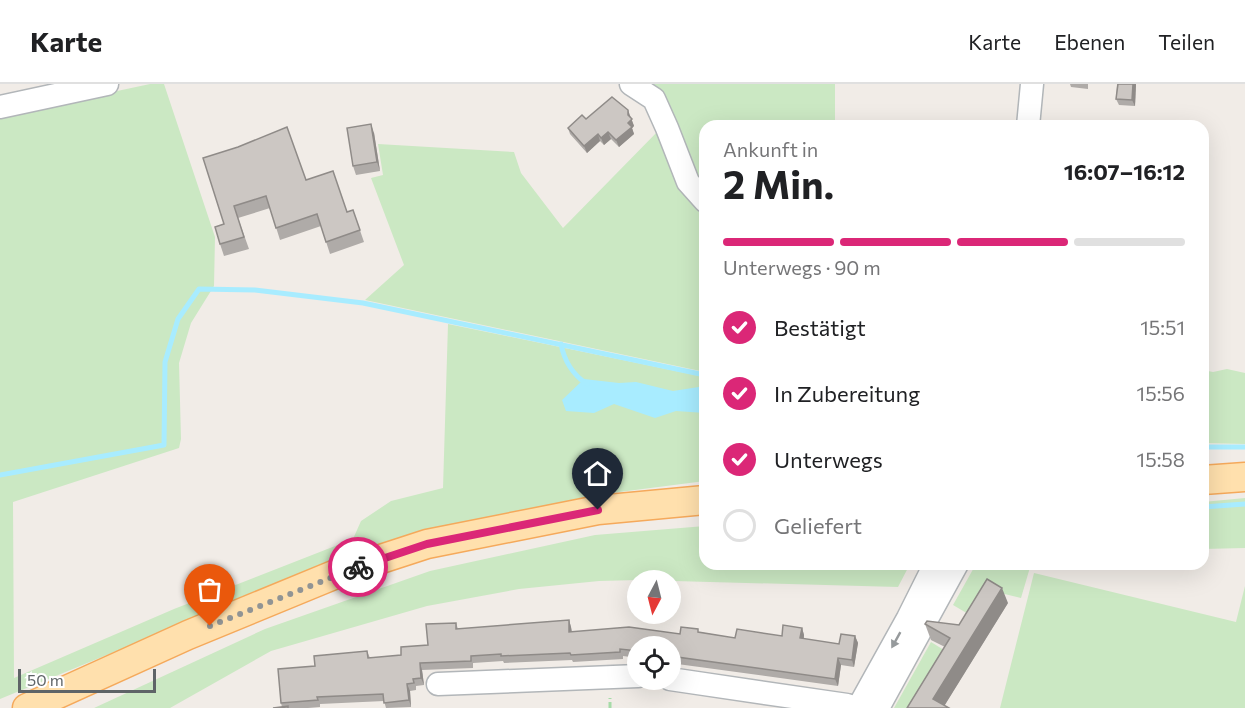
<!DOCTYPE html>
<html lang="de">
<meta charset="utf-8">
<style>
body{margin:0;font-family:Commissioner,sans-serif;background:#f6f6f6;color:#202124;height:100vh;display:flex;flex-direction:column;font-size:22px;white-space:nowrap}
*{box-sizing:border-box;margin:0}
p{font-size:20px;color:#757577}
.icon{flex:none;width:33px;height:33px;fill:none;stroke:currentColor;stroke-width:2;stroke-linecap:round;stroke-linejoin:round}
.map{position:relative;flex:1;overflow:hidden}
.drawer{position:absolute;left:699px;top:36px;width:510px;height:450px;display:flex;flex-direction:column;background:#fff;border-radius:18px;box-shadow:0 6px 24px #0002}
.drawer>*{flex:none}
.needle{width:39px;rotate:187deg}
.fabs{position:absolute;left:627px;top:486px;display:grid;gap:12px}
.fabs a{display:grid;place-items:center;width:54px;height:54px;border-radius:50%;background:#fff;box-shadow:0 6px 24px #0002;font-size:30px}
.scale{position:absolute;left:18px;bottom:15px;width:138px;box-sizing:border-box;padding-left:6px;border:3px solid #5e6467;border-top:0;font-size:16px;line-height:21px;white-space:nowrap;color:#5e6467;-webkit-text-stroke:4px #fff;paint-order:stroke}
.pin{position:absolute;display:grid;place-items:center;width:51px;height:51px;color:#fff;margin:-62px -26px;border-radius:50% 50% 50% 0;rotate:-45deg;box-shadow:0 0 6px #0007}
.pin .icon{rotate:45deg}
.courier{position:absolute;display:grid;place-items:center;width:60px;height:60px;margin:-30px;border:4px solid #db2777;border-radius:50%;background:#fff;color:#222;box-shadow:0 2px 8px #0007}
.overview em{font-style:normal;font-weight:700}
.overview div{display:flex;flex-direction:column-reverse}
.overview{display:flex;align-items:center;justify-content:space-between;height:102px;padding:0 24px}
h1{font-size:39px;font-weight:700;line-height:45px}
.bar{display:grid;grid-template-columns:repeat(4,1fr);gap:9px 6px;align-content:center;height:72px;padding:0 24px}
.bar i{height:8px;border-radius:4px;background:#e0e0e0}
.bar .active{background:#db2777}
.bar p{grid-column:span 4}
ol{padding:0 24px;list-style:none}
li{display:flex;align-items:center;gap:18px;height:66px}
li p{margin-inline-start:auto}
li .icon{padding:6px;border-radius:50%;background:#db2777;color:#fff;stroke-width:4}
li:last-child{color:#757577}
li i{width:33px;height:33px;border:3px solid #e0e0e0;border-radius:50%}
header{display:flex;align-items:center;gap:36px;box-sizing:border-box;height:84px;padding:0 30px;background:#fff;border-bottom:2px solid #e0e0e0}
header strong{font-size:28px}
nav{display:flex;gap:33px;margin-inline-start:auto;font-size:21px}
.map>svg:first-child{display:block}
.green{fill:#cbe8c3}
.water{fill:#a8ecff}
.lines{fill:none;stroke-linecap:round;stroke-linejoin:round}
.stream{stroke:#a8ecff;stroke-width:5}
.minor-casing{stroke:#b2b6b9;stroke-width:25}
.major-casing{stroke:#f5a95b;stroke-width:31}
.path{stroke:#a6dba8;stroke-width:3;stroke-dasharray:6 3;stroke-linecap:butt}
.minor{stroke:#fff;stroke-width:22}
.major{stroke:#ffe0ad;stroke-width:28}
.wall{fill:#afaba8}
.shaded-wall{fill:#8f8b88}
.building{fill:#ccc7c3;stroke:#8f8b88;stroke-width:1.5}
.oneway{fill:#969a9c}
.done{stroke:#919494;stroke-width:6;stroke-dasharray:0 10.8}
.route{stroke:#db2777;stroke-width:8}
</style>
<header>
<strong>Karte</strong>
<nav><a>Karte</a><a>Ebenen</a><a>Teilen</a></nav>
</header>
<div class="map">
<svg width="1245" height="624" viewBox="0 0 1245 624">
<rect width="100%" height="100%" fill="#f1ece7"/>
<g class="green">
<polygon points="150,0 164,0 215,153 214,202 191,239 179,279 181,355 179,364 13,418 14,594 174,525 353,455 361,437 391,417 443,404 448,240 705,293 705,397 596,411 424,447 359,467 0,615 0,32"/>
<polygon points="642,0 835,0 835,42 705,42 705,91 693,94"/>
<polygon points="660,45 705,126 705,288 365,216 404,181 371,94 383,91 378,60 514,68 521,89 563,144"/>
<polygon points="1227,285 1245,289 1245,360 1203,359 1203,286 1213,288"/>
<polygon points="1245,414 1245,464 1203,465 1203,418"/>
<polygon points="705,442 705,480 910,480 898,503 638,496 599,497 519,505 427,522 271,567 170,624 94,624 265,545 430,487 595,451"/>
<polygon points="976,480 1031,480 1021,514 992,507 975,534 953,521"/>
<polygon points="1034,489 1236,538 1245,502 1245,624 1000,624"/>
<polygon points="931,558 952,571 919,624 894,624"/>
</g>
<polygon class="water" points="584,295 619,299 636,298 673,307 705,302 705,329 676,327 655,334 614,320 594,329 566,327 562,316"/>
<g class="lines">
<g class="stream">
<path d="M561,260C564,276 573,291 587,300"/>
<polyline points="1203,363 1245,363"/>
<polyline points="0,391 164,361 165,278 178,235 199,205 255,206 363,219 705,291"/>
<polyline points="1203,423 1245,420"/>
</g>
<g class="minor-casing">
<g id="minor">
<polyline points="631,0 654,15 667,44 688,98 705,117"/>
<polyline points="0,23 107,0"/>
<polyline points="1028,42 1032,0"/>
<polyline points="670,595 847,621 857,624"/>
<polyline points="438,600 638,592"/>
<polyline points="858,624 908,534 935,480"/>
<polyline points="878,624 957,480"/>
</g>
</g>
<g class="major-casing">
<g id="major">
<polyline points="1203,396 1245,393"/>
<polyline points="27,624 188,551 341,488 427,460 598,426 705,416"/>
</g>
</g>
<polyline class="path" points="610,624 610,614"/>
<use href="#minor" class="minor"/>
<use href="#major" class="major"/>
</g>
<g class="wall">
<polygon points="1070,0 1088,0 1088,5 1071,3"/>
<polygon points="1117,0 1136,0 1135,22 1119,21 1116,15"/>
<polygon points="631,34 634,42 632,44 634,50 619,63 611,55 604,61 600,57 587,69 570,50 568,44 586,35"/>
<polygon points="374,49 380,87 356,91 353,82"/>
<polygon points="203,74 306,96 347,128 353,126 364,158 330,170 321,142 280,156 270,124 238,134 249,165 224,172 220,160 224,140"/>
<polygon points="1008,519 944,622 907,624 945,563 931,556 925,540 959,541"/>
<polygon points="569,536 571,543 572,547 680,550 699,548 735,554 782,552 802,544 804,551 804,555 839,560 855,552 858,559 854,583 841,581 838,602 670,579 670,562 638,562 638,574 623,572 623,575 573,578 572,576 504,579 503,577 473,579 473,584 422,586 424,601 416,602 416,606 410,607 411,623 386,624 384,617 320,620 320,623 308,624 273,624 282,623 281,619 315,582 367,567 370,574 401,571 428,561 456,539 458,545"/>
</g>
<g class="shaded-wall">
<polygon points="1133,0 1136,0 1135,22 1132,16"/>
<polygon points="628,26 634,42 632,44 634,50 619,63 616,56 628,39"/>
<polygon points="371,40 374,49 380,87 377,78"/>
<polygon points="608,48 611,55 604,61 601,54"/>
<polygon points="598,50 600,57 587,69 584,62"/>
<polygon points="1204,252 1206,257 1203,273 1203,261"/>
<polygon points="1002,504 1008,519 943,624 933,615"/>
<polygon points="569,536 571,543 572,555 569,548"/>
<polygon points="802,544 804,551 803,561 800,554"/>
<polygon points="855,552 858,559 854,583 852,576"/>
<polygon points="838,574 841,581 838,602 835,595"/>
<polygon points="420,579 422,586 424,601 421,594"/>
<polygon points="407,600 410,607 411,623 409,616"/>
</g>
<g class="building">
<polygon points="1118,0 1133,0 1132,16 1116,15"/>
<polygon points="612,13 628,26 628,31 632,35 628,39 632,43 616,56 608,48 601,54 598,50 584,62 568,44 582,31 586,35"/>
<polygon points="371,40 377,78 353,82 347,44"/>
<polygon points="287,43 306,96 333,87 347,128 353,126 360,146 326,158 317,130 276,144 266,112 234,122 244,153 220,160 215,143 224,140 203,74 238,63"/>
<polygon points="987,495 1002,504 933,615 949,624 907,624 950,554 925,540 927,537 959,541"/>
<polygon points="569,536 569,548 629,543 680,550 681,543 698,545 698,548 735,554 737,545 782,552 783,541 802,544 800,554 839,560 841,550 855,552 852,576 838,574 835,595 670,572 670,562 638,562 638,567 620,565 620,568 571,571 570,569 501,572 501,570 471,572 471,577 420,579 421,594 413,595 414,599 407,600 409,616 384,619 383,610 317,613 318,616 281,619 278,585 315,582 314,572 367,567 368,574 401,571 401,563 428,561 426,540 456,539 456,545"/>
<polygon points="288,622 288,624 273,624"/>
</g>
<defs><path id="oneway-solid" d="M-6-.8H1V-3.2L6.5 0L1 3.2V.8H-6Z" transform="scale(1.5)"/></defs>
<use class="oneway" href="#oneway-solid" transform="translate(896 556) rotate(119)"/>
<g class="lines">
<polyline class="done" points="210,542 358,483"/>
<polyline class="route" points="358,483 427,460 598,426"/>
</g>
</svg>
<div class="fabs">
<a><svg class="needle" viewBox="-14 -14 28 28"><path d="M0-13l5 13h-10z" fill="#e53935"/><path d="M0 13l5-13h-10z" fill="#757577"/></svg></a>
<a><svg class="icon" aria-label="locate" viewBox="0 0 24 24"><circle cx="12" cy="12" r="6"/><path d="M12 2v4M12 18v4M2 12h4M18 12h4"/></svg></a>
</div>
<div class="scale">50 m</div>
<div class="pin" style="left:210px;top:542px;background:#ea580c"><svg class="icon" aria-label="bag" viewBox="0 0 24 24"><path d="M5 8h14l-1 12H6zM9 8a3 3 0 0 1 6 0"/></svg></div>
<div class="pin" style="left:598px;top:426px;background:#1f2937"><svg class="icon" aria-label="home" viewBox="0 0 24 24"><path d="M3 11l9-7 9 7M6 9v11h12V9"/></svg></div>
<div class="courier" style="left:358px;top:483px"><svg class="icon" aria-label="bike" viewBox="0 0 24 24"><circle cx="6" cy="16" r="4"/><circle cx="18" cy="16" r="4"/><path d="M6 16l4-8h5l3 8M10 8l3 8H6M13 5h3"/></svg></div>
<section class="drawer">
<div class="overview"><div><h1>2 Min.</h1><p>Ankunft in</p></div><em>16:07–16:12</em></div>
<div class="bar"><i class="active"></i><i class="active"></i><i class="active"></i><i></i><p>Unterwegs · 90 m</p></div>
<ol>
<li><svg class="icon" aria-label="check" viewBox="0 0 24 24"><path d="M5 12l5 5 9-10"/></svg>Bestätigt<p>15:51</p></li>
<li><svg class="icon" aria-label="check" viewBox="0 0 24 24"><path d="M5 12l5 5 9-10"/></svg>In Zubereitung<p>15:56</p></li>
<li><svg class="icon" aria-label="check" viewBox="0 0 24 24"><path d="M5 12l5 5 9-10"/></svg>Unterwegs<p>15:58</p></li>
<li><i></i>Geliefert</li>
</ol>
</section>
</div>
